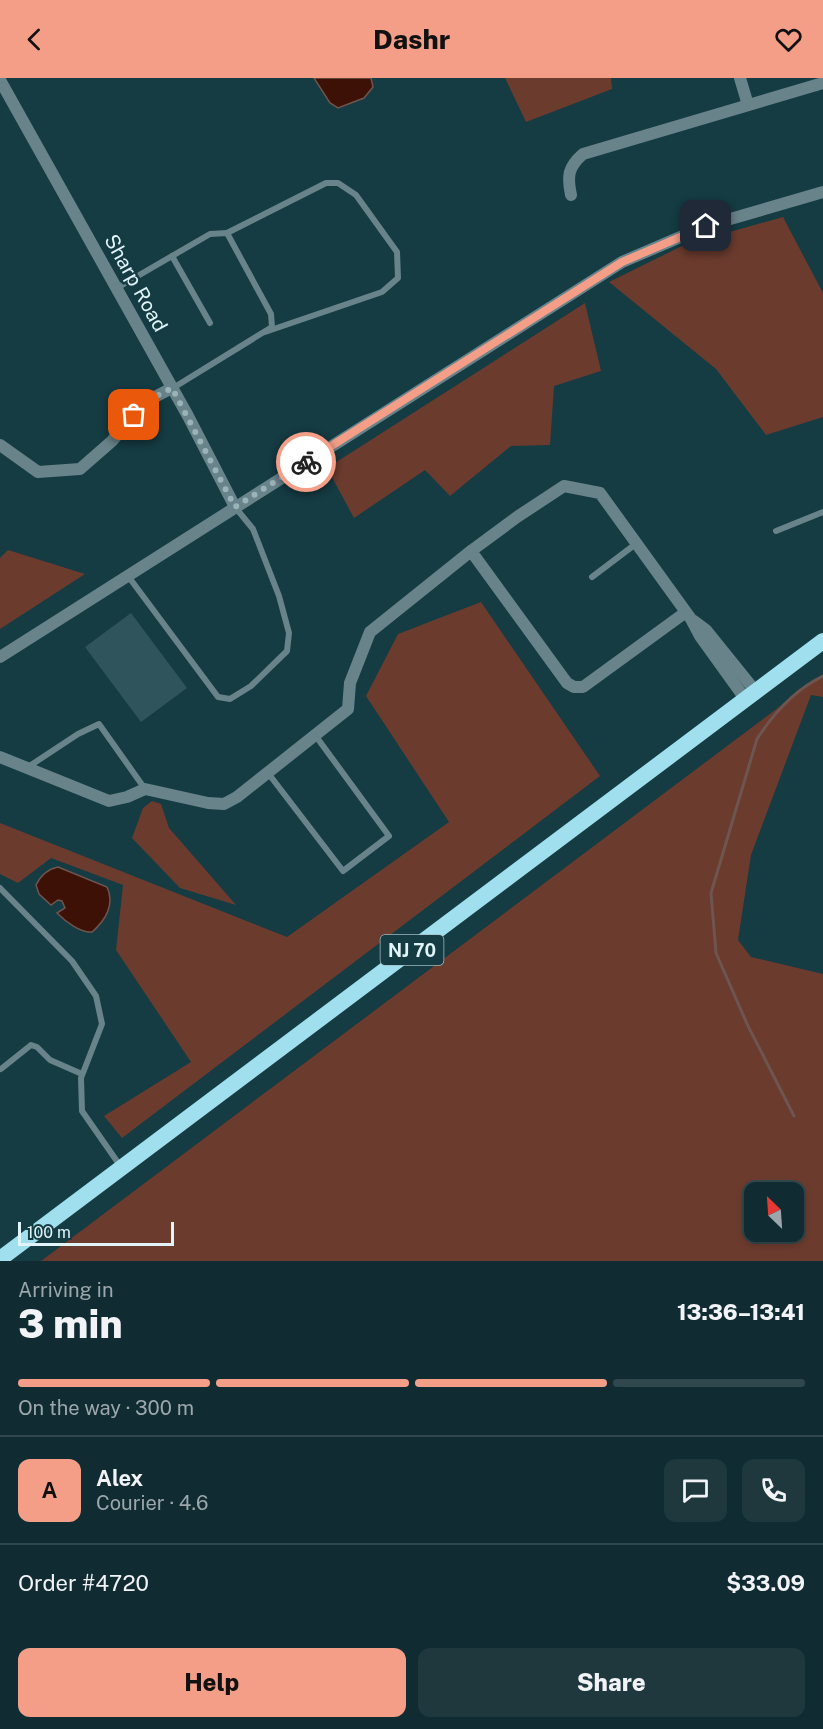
<!DOCTYPE html>
<meta charset="utf-8">
<style>
body{margin:0;font-family:"Public Sans",sans-serif;background:#1e383e;color:#f1f3f6;height:100vh;display:flex;flex-direction:column;font-size:22px;white-space:nowrap}
*{box-sizing:border-box;margin:0}
p{font-size:20px;color:#9ca7ac}
.icon{flex:none;width:33px;height:33px;fill:none;stroke:currentColor;stroke-width:2;stroke-linecap:round;stroke-linejoin:round}
.map{position:relative;height:1183px;overflow:hidden}
.drawer{display:flex;flex-direction:column;background:#102c32;flex:1}
.drawer>*{flex:none}
.needle{width:39px;rotate:335deg}
.controls{position:absolute;left:744px;top:1104px;display:grid;gap:12px}
.controls a{display:grid;place-items:center;width:60px;height:60px;border-radius:12px;background:#102c32;box-shadow:0 3px 9px #0003,0 0 0 2px #30484d;font-size:30px}
.scale{position:absolute;left:18px;bottom:15px;width:156px;box-sizing:border-box;padding-left:6px;border:3px solid #e0f4f9;border-top:0;font-size:16px;line-height:21px;white-space:nowrap;color:#e0f4f9;-webkit-text-stroke:4px #153b43;paint-order:stroke}
.pin{position:absolute;display:grid;place-items:center;width:51px;height:51px;color:#fff;margin:-26px;border-radius:12px;box-shadow:0 3px 9px #0006}
.courier{position:absolute;display:grid;place-items:center;width:60px;height:60px;margin:-30px;border:4px solid #f49e88;border-radius:50%;background:#fff;color:#222;box-shadow:0 2px 8px #0007}
.summary em{font-style:normal;font-weight:800}
.summary div{display:flex;flex-direction:column-reverse}
.summary{display:flex;align-items:center;justify-content:space-between;height:102px;padding:0 18px}
h1{font-size:39px;font-weight:800;line-height:45px}
.bar{display:grid;grid-template-columns:repeat(4,1fr);gap:9px 6px;align-content:center;height:72px;padding:0 18px}
.bar i{height:8px;border-radius:4px;background:#30484d}
.bar .current{background:#f49e88}
.bar p{grid-column:span 4}
.line{display:flex;align-items:center;gap:15px;padding:0 18px;border-top:2px solid #30484d}
.line div{flex:1}
.round{display:grid;place-items:center;flex:none;width:63px;height:63px;border-radius:12px;background:#1e383e}
.cta{display:flex;gap:12px;margin-top:auto;padding:12px 18px}
.cta a{flex:1;height:69px;border-radius:12px;background:#f49e88;color:#111;font-size:24px;font-weight:800;line-height:69px;text-align:center}
.cta a+a{background:#1e383e;color:#f1f3f6}
header{display:flex;justify-content:space-between;align-items:center;height:78px;padding:0 18px;background:#f49e88;color:#111;font-size:27px;font-weight:800}
.map>svg:first-child{display:block}
.green{fill:#6b3b2e;fill-rule:evenodd}
.water{fill:#3d1106;stroke:#6e554f;stroke-width:1.5}
.lines{fill:none;stroke-linecap:round;stroke-linejoin:round}
.stream{stroke:#6e554f;stroke-width:3}
.building{fill:#2f545c}
.service{stroke:#688389;stroke-width:6}
.minor{stroke:#688389;stroke-width:12}
.tertiary{stroke:#688389;stroke-width:12}
.trunk{stroke:#a0dfee;stroke-width:16}
.done{stroke:#99b3b9;stroke-width:6;stroke-dasharray:0 10.8}
.route{stroke:#f49e88;stroke-width:8}
.labels{text-anchor:middle;dominant-baseline:central;stroke-width:5;stroke-linejoin:round;paint-order:stroke}
.shield{fill:#153b43;stroke:#a3bcc2;stroke-width:1.5}
.shield-label{font-size:18px;font-weight:bold;fill:#e0f4f9}
.street-label{font-size:20px;fill:#e0f4f9;stroke:#153b43}
</style>
<header><svg class="icon" aria-label="back" viewBox="0 0 24 24"><path d="M15 5l-7 7 7 7"/></svg>Dashr<svg class="icon" aria-label="heart" viewBox="0 0 24 24"><path d="M12 20l-8-8c-3-5 5-10 8-4 3-6 11-1 8 4z"/></svg></header>
<div class="map">
<svg width="823" height="1183" viewBox="0 0 823 1183">
<rect width="100%" height="100%" fill="#153b43"/>
<g class="green">
<polygon points="505,0 611,0 612,11 526,44"/>
<polygon points="783,139 823,215 823,339 766,357 716,291 609,204 684,167"/>
<polygon points="585,225 601,293 554,308 550,367 511,368 450,418 425,392 354,440 327,390"/>
<polygon points="8,472 85,496 0,551 0,480"/>
<polygon points="481,524 600,698 122,1060 104,1038 191,984 116,872 123,807 51,780 18,805 0,796 0,745 287,859 449,744 366,618 398,556"/>
<path d="M823,596V619L811,617L751,777L738,862L751,879L823,896V1183H41ZM754,1114H794V1154H754Z"/>
<polygon points="152,723 161,726 169,750 236,827 180,810 132,760 143,730"/>
</g>
<g class="water">
<polygon points="314,0 371,0 373,9 364,20 338,30 330,25"/>
<path d="M58,789L107,809C115,826 106,842 92,854C80,855 65,843 57,835L65,830L62,823L58,822L51,827L39,816L36,807C41,797 48,791 58,789Z"/>
</g>
<g class="lines">
<path class="stream" d="M794,1038L748,948L716,875L711,815L757,661C773,636 796,611 823,598"/>
</g>
<polygon class="building" points="131,535 187,610 141,644 85,569"/>
<g class="lines">
<g class="service">
<polyline points="227,155 326,105 338,105 356,117 397,174 398,200 382,214 265,254"/>
<polyline points="172,178 210,245"/>
<polyline points="117,210 210,156 227,155 271,236 272,249 173,310"/>
<polyline points="776,453 823,434"/>
<polyline points="128,498 218,619 230,621 251,608 287,573 289,555 279,518 253,451 235,429"/>
<polyline points="592,499 637,465"/>
<polyline points="28,689 78,656 99,646 145,711"/>
<polyline points="268,695 343,793 389,758 315,657"/>
<polyline points="0,810 72,883 96,918 102,946 81,1000 82,1033 121,1089"/>
<polyline points="1,991 31,967 37,969 50,982 82,996"/>
</g>
<g class="minor">
<polyline points="740,0 748,27"/>
<polyline points="0,2 188,338 235,429"/>
<path d="M571,117C567,98 568,89 583,76L823,5"/>
<polyline points="0,367 38,394 80,391 112,363 145,324 172,310"/>
<polyline points="686,534 583,609 574,609 567,605 471,473 517,439 564,408 600,415 691,541 700,558 746,622"/>
<polyline points="694,543 706,552 756,614"/>
<polyline points="0,679 109,723 127,719 145,711 208,725 224,726 237,719 348,631 350,605 370,554 471,473"/>
</g>
<polyline class="tertiary" points="0,579 622,184 706,148 823,114"/>
<polyline class="trunk" points="0,1181 823,563"/>
</g>
<g class="lines">
<polyline class="done" points="134,337 145,324 172,310 235,429 306,384"/>
<polyline class="route" points="306,384 622,184 706,148"/>
</g>
<g class="labels">
<rect class="shield" x="380.5" y="857" width="63" height="30" rx="4.5"/>
<g class="shield-label">
<text x="412" y="872">NJ 70</text>
</g>
<g class="street-label">
<text transform="translate(136 205) rotate(61)">Sharp Road</text>
</g>
</g>
</svg>
<div class="controls">
<a><svg class="needle" viewBox="-14 -14 28 28"><path d="M0-13l5 13h-10z" fill="#e53935"/><path d="M0 13l5-13h-10z" fill="#9ca7ac"/></svg></a>
</div>
<div class="scale">100 m</div>
<div class="pin" style="left:134px;top:337px;background:#ea580c"><svg class="icon" aria-label="bag" viewBox="0 0 24 24"><path d="M5 8h14l-1 12H6zM9 8a3 3 0 0 1 6 0"/></svg></div>
<div class="pin" style="left:706px;top:148px;background:#1f2937"><svg class="icon" aria-label="home" viewBox="0 0 24 24"><path d="M3 11l9-7 9 7M6 9v11h12V9"/></svg></div>
<div class="courier" style="left:306px;top:384px"><svg class="icon" aria-label="bike" viewBox="0 0 24 24"><circle cx="6" cy="16" r="4"/><circle cx="18" cy="16" r="4"/><path d="M6 16l4-8h5l3 8M10 8l3 8H6M13 5h3"/></svg></div>
</div>
<section class="drawer">
<div class="summary"><div><h1>3 min</h1><p>Arriving in</p></div><em>13:36–13:41</em></div>
<div class="bar"><i class="current"></i><i class="current"></i><i class="current"></i><i></i><p>On the way · 300 m</p></div>
<div class="line" style="height:108px"><b class="round" style="background:#f49e88;color:#111">A</b><div><b>Alex</b><p>Courier · 4.6</p></div><a class="round"><svg class="icon" aria-label="chat" viewBox="0 0 24 24"><path d="M4 5h16v11H9l-5 4z"/></svg></a><a class="round"><svg class="icon" aria-label="phone" viewBox="0 0 24 24"><path d="M5 4h4l2 5-3 2q2 4 5 5l2-3 5 2v4C11 20 4 13 5 4z"/></svg></a></div>
<div class="line" style="height:78px"><div>Order #4720</div><b>$33.09</b></div>
<div class="cta"><a>Help</a><a>Share</a></div>
</section>
